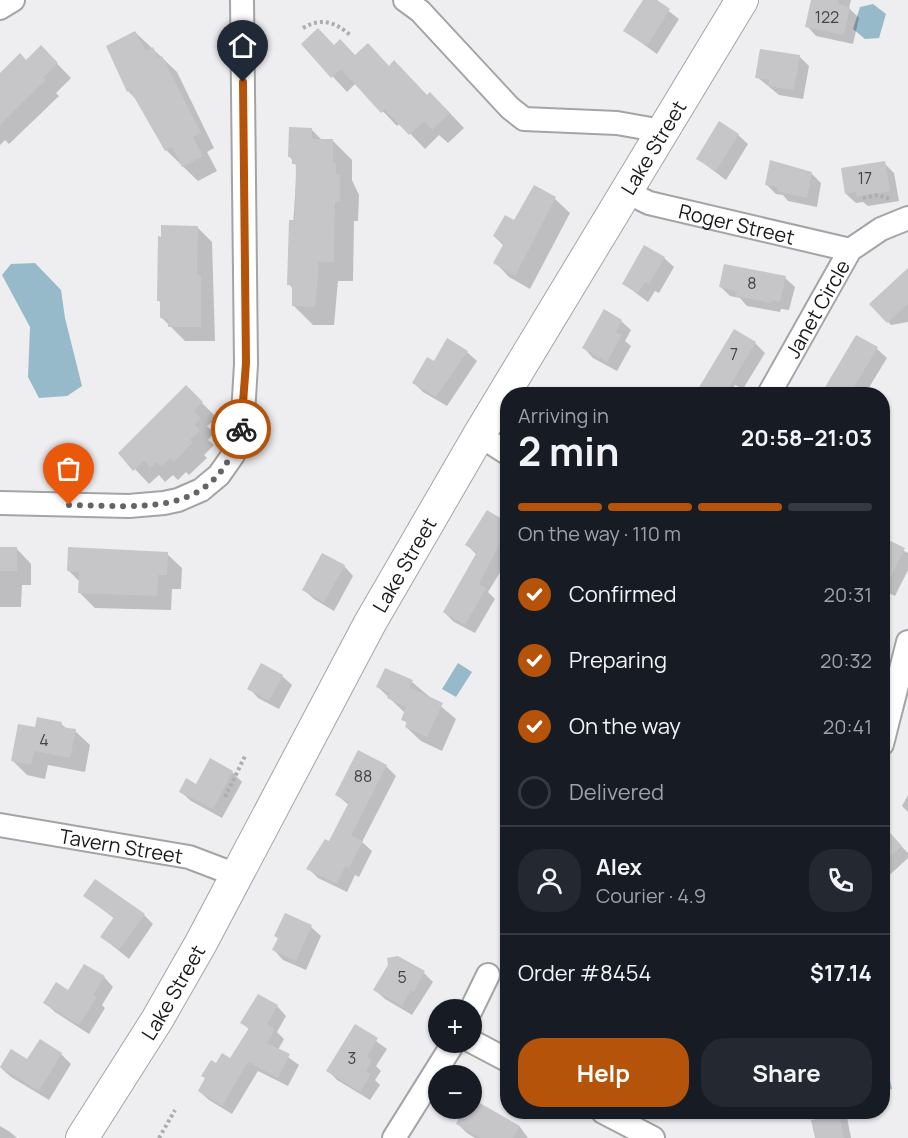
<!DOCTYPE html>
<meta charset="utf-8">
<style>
body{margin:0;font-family:Manrope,sans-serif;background:#242831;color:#f1f3f6;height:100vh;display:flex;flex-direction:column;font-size:22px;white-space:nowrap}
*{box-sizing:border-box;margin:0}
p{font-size:20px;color:#9ea1a6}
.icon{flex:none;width:33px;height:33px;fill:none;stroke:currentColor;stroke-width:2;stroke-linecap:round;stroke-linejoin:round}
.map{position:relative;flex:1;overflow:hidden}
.drawer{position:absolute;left:500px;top:387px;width:390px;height:732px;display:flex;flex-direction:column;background:#171b24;border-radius:24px;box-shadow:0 2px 4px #0004}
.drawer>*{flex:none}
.controls{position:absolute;left:428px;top:999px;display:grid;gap:12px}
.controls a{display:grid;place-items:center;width:54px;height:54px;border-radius:50%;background:#171b24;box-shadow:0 2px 4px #0004;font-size:30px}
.pin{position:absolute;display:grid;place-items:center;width:51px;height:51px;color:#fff;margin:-62px -26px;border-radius:50% 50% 50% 0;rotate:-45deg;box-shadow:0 0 6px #0007}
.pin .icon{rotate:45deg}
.courier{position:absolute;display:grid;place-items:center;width:60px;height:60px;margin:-30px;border:4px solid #b45309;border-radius:50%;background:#fff;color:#222;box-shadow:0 2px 8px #0007}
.summary em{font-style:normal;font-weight:700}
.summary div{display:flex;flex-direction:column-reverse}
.summary{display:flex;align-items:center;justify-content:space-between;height:102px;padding:0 18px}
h1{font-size:39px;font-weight:700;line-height:45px}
.bar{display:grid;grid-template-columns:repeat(4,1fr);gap:9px 6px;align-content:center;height:72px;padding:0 18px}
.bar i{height:8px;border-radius:4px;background:#363941}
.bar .on{background:#b45309}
.bar p{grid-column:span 4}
.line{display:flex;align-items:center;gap:15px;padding:0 18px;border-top:2px solid #363941}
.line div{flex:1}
.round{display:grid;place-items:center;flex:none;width:63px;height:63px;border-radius:24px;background:#242831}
ol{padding:0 18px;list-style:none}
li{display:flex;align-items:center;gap:18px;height:66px}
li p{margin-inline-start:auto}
li .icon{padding:6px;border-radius:50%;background:#b45309;color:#fff;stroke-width:4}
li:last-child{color:#9ea1a6}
li i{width:33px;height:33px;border:3px solid #363941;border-radius:50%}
.primary-button{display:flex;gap:12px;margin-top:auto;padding:12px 18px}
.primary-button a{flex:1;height:69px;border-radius:24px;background:#b45309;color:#fff;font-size:24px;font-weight:700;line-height:69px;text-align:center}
.primary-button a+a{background:#242831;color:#f1f3f6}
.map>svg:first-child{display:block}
.water{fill:#96baca}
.shadow{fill:#0003}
.building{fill:#c6c6c9}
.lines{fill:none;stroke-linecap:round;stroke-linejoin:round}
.street-casing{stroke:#a4a4a7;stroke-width:26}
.secondary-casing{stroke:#a4a4a7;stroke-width:34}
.path{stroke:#adadaf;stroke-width:4;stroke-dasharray:3 3;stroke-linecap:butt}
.street{stroke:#fff;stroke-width:22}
.secondary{stroke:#fff;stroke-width:32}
.done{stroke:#646465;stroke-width:6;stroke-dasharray:0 10.8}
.route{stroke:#b45309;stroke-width:8}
.labels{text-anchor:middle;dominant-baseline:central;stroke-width:6;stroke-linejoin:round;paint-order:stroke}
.number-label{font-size:16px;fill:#444446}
.street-label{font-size:20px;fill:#19191a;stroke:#fff}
</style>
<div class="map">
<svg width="908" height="1138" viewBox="0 0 908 1138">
<rect width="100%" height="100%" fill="#eeeef1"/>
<g class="water">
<polygon points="873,4 886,14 879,38 865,39 853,29 860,7"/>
<polygon points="35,263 61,290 65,318 82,386 67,396 39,398 28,377 30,327 2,275 11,264"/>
<polygon points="458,663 472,672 456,697 442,689"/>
<polygon points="888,1071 892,1089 882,1091 882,1072"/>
</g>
<g class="shadow">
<polygon points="645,0 654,0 679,19 657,54 625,31"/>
<polygon points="813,0 851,0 849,8 859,18 853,44 816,36 807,26"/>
<polygon points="135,32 177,72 214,148 207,152 217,171 198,181 166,150 138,101 128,91 108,46"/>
<polygon points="303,44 334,47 389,68 445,108 464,128 448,143 439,135 425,149 400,123 397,126 356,83 347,92"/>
<polygon points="41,47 71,78 56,93 59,96 9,144 5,140 0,145 0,75 26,62"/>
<polygon points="799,56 809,66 803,99 779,95 757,77"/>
<polygon points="311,129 323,141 333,141 352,160 352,180 359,195 358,221 354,221 353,281 338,281 334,325 313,325 294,306 294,290 289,284 297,167 290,157"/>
<polygon points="738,135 748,144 726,180 698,159"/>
<polygon points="771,161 812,174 821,183 817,207 788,201 783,195 776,194 766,184"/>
<polygon points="884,163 894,173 899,201 868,206 863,202 856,203 846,194"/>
<polygon points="535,187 555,199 570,213 530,289 509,277 495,262 504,246 494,236 514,222"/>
<polygon points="197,227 212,242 215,341 185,341 162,318 162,304 158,300"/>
<polygon points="664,258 674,267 659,293 655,291 648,302 624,284"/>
<polygon points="785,278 795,287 789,310 781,309 780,312 747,306 740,298 730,296 720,286"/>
<polygon points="908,282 908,322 891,325 871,304"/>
<polygon points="621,321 631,330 625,341 631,346 617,371 593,358 584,348"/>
<polygon points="734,331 755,343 765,353 743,389 735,385 730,394 697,394"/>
<polygon points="857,337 877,349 887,358 865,394 822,394"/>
<polygon points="467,352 477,361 447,406 423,392 414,383"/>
<polygon points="186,387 217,418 207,426 214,433 208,440 214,445 204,455 207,458 189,475 186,472 178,480 173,475 165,482 159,475 149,484 120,453"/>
<polygon points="562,388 572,394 558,394"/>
<polygon points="507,524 507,561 488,592 495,599 475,633 454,622 444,612 477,555 467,545"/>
<polygon points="882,540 908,553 908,570 895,596 882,590"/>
<polygon points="0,549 17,549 31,564 31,585 22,585 21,607 0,607"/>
<polygon points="167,554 182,568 181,589 172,589 171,610 95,608 80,593 80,582 69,571"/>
<polygon points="344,566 353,576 334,611 314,599 304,590"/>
<polygon points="282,676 292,685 279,709 258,698 249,688"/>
<polygon points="412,682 456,719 442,751 421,741 406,727 408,724 403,719 405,713 378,687"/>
<polygon points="61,724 67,729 75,731 90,745 85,772 48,765 45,779 27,775 12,760 36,729"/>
<polygon points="386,766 396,776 362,842 372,851 359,877 355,875 347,892 318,878 308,868 330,843 349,805 337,795"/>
<polygon points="232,772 242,782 222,818 191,801 181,792"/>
<polygon points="908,795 908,812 902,806"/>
<polygon points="882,827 908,853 908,858 882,882"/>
<polygon points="85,896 144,915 153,924 129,959 102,937 115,919"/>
<polygon points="311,927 321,936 306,970 283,960 274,950 279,939 276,936"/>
<polygon points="424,973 433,982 412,1015 385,999 375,990"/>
<polygon points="104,977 113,987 102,1005 105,1008 89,1034 55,1012 45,1003"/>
<polygon points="277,1006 286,1016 277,1032 284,1039 278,1050 299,1065 288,1086 258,1071 232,1114 209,1100 199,1091 216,1065 231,1061 250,1030 242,1023"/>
<polygon points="355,1026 387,1049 376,1066 381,1071 375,1080 380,1085 370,1100 337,1080 328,1070"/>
<polygon points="61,1054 71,1064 49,1100 11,1077 1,1068"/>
<polygon points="471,1100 520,1127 528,1138 475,1138 467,1133 458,1124 471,1108"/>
<polygon points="816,1112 846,1112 851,1138 817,1138"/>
<polygon points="0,1126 10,1132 17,1138 0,1138"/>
</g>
<g class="building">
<polygon points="643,0 657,0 670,9 647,46 623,31"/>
<polygon points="811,0 839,0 838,4 850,7 844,35 805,27"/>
<polygon points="318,28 334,45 340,39 355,55 368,43 389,66 394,60 427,95 430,92 450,113 432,130 424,121 409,135 385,110 381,113 341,69 331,78 301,44"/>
<polygon points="135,31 146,51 153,47 158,58 162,56 201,133 193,137 203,156 182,167 172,147 165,151 130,90 127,92 106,46"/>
<polygon points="41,45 58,63 43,77 46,80 0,125 0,73 20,53 26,60"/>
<polygon points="760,49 800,55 794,90 768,86 769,80 755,78"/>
<polygon points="719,121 739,134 716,171 696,159"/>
<polygon points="289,127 312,128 312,139 333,139 333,163 336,162 336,174 340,174 340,202 335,202 334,262 319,262 315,307 292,306 292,285 287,285 289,220 294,220 295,213 296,164 292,164 292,157 288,157"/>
<polygon points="770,160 812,172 807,198 777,191 778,187 765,185"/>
<polygon points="885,161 890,191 856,197 856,192 845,194 841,168"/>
<polygon points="534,185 556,197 515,276 493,263 504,243 493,236 505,215 514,220"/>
<polygon points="161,225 198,226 197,275 201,275 201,327 168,327 168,319 160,318 160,301 157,301 158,236 161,237"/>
<polygon points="644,245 665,257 649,284 645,282 638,293 622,284"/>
<polygon points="724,264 786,276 780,302 772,300 771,303 736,296 737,291 719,287"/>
<polygon points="908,268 908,304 887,323 869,304"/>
<polygon points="604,309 622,320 616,332 622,335 607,362 582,348"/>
<polygon points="734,329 756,342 725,394 695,394"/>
<polygon points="856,335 878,347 850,394 821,394"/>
<polygon points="447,338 468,351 436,397 412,383 427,357 434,361"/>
<polygon points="186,385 203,402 194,411 201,418 195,424 200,430 190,440 193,442 174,462 170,458 162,467 157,462 150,468 144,461 133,471 118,453"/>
<polygon points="487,510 507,522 507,530 479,584 486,588 465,625 443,612 477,552 465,545"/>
<polygon points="882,537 905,548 882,595"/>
<rect x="0" y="547" width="17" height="24"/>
<polygon points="68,547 168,552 167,575 158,575 157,596 78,593 79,572 67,571"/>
<polygon points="322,553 345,565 324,602 302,590"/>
<polygon points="261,663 283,675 269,701 247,689"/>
<polygon points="385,668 413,680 409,687 443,703 427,737 405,727 407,722 401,720 406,707 387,698 390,693 376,687"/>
<polygon points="37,717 62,722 61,727 76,729 70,758 34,751 31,765 11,761 18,724 35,727"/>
<polygon points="358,750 387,765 351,836 363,841 349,868 345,866 337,884 306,869 325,839 329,841 349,802 335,795"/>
<polygon points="210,758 233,771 213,809 179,792 186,778 196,784"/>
<polygon points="882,824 902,846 882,864"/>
<polygon points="95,879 145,914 119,950 100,937 114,917 83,896"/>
<polygon points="285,913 312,925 296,961 272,950 278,938 274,936"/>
<polygon points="398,956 425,971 414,992 411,990 402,1006 373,990 388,965 387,958"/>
<polygon points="84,964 105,976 93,995 97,997 79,1025 43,1003 56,982 68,990"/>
<polygon points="258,994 278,1005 267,1024 275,1029 267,1043 290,1054 278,1078 248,1062 222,1106 198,1091 205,1078 201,1076 211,1060 216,1063 222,1053 230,1058 249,1028 240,1023"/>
<polygon points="355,1024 378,1038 367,1057 372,1060 366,1071 371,1074 360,1092 326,1071"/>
<polygon points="40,1039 62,1053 39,1091 0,1067 11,1049 27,1059"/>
<polygon points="471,1098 520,1126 513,1138 480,1138 456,1124 464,1108 471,1108"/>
<polygon points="814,1112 839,1112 844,1138 815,1138 811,1120 816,1119"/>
</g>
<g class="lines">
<g class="street-casing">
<g id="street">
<polyline points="405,0 420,11 510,108 524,119 617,123 662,131"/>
<polyline points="0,8 13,0"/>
<path id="s1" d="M625,191L649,203L850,250"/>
<path id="s2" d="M769,394L850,250L881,229L908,218"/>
<polyline points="479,435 507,453"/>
<polyline points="0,503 129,506 164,503 178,500 201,490 219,475 233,455 243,415 246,364 242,0"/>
<polyline points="882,744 908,642"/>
<path id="s3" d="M0,825L189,857L239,876"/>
<polyline points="471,1010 488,975"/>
<polyline points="471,1041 507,1060"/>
<polyline points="603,1112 653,1138"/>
<polyline points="394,1138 454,1042"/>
</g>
</g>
<g class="secondary-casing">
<g id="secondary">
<path id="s4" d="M82,1138L157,1020L201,943L370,623L479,435L742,0"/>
</g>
</g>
<g class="path">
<path d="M303,28C321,17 336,22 351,36"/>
<polyline points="863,198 878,195 890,199"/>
<polyline points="225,797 246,754"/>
<polyline points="159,1138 175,1110"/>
</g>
<use href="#street" class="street"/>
<use href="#secondary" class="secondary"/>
</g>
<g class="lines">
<path class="done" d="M69,505C145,506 216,519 241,429"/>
<polyline class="route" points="241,429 246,363 243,82"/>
</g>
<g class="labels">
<g class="number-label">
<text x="827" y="17">122</text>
<text x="865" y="178">17</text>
<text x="752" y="283">8</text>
<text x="734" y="354">7</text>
<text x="44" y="740">4</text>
<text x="363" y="776">88</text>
<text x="402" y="977">5</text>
<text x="352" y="1058">3</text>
</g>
<g class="street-label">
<text stroke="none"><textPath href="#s4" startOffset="1144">Lake Street</textPath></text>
<text stroke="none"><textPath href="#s1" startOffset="117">Roger Street</textPath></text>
<text stroke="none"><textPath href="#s2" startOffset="98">Janet Circle</textPath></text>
<text stroke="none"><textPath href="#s4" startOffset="658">Lake Street</textPath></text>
<text stroke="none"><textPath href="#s3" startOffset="123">Tavern Street</textPath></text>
<text stroke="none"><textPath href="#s4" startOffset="172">Lake Street</textPath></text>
</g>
</g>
</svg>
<div class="controls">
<a>+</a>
<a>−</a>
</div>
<div class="pin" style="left:69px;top:505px;background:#ea580c"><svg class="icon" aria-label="bag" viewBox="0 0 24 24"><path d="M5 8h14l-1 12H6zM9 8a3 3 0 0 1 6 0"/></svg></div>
<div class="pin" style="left:243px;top:82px;background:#1f2937"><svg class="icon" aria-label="home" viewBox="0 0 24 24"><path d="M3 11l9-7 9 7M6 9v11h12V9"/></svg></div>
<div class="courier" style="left:241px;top:429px"><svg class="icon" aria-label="bike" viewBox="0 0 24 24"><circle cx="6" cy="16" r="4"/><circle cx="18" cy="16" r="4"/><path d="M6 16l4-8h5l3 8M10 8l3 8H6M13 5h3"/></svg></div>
<section class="drawer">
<div class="summary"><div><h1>2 min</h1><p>Arriving in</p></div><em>20:58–21:03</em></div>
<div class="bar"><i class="on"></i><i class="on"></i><i class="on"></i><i></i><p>On the way · 110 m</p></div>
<ol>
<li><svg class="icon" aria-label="check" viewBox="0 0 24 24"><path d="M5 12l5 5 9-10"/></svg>Confirmed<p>20:31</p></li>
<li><svg class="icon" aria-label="check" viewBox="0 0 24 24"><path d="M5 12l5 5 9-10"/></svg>Preparing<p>20:32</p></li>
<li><svg class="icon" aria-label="check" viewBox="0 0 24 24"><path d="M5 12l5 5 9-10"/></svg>On the way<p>20:41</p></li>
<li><i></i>Delivered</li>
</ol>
<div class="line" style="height:108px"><a class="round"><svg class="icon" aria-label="person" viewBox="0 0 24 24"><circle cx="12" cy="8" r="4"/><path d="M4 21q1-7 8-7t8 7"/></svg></a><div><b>Alex</b><p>Courier · 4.9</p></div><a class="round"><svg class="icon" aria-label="phone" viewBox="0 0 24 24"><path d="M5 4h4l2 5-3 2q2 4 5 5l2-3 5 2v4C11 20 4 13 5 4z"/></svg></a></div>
<div class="line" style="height:78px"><div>Order #8454</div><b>$17.14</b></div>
<div class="primary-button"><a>Help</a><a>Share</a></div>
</section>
</div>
